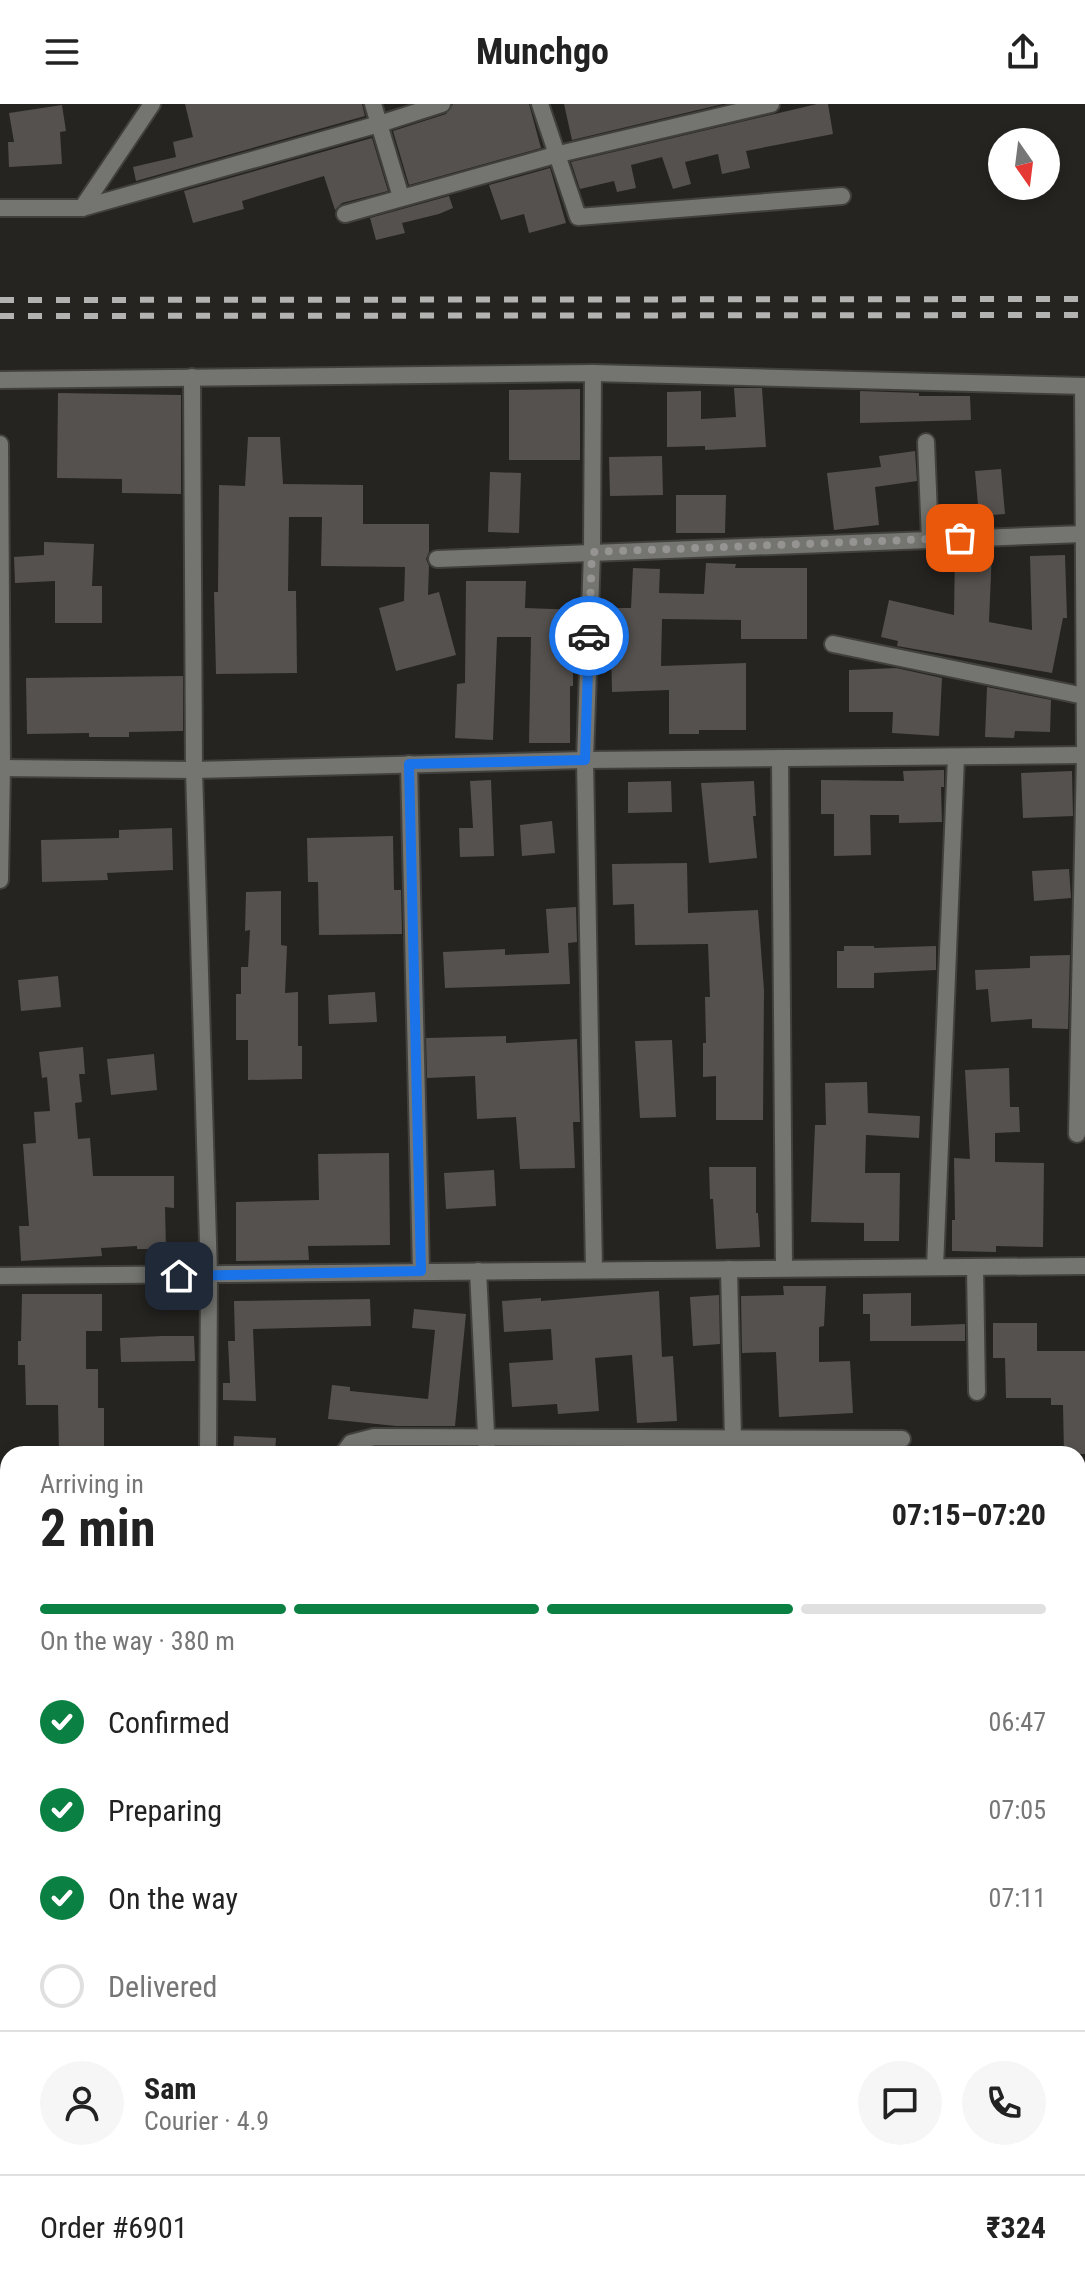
<!DOCTYPE html>
<meta charset="utf-8">
<style>
body{margin:0;font-family:"Roboto Condensed",sans-serif;background:#f6f6f6;color:#222;height:100vh;display:flex;flex-direction:column;font-size:30px;white-space:nowrap}
*{box-sizing:border-box;margin:0}
p{font-size:26px;color:#767676}
.icon{flex:none;width:44px;height:44px;fill:none;stroke:currentColor;stroke-width:2;stroke-linecap:round;stroke-linejoin:round}
.map{position:relative;flex:1;overflow:hidden}
.details{position:absolute;left:0px;top:1342px;width:1086px;height:848px;display:flex;flex-direction:column;background:#fff;border-radius:24px 24px 0 0;box-shadow:0 4px 12px #0003}
.details>*{flex:none}
.needle{width:52px;rotate:166deg}
.buttons{position:absolute;left:988px;top:24px;display:grid;gap:16px}
.buttons a{display:grid;place-items:center;width:72px;height:72px;border-radius:50%;background:#fff;box-shadow:0 4px 12px #0003;font-size:40px}
.pin{position:absolute;display:grid;place-items:center;width:68px;height:68px;color:#fff;margin:-34px;border-radius:16px;box-shadow:0 4px 12px #0006}
.courier{position:absolute;display:grid;place-items:center;width:80px;height:80px;margin:-40px;border:6px solid #1a73e8;border-radius:50%;background:#fff;color:#222;box-shadow:0 2px 10px #0007}
.overview em{font-style:normal;font-weight:700}
.overview div{display:flex;flex-direction:column-reverse}
.overview{display:flex;align-items:center;justify-content:space-between;height:136px;padding:0 40px}
h1{font-size:52px;font-weight:700;line-height:60px}
.bar{display:grid;grid-template-columns:repeat(4,1fr);gap:12px 8px;align-content:center;height:96px;padding:0 40px}
.bar i{height:10px;border-radius:6px;background:#e0e0e0}
.bar .current{background:#0b8043}
.bar p{grid-column:span 4}
.line{display:flex;align-items:center;gap:20px;padding:0 40px;border-top:2px solid #e0e0e0}
.line div{flex:1}
.round{display:grid;place-items:center;flex:none;width:84px;height:84px;border-radius:42px;background:#f6f6f6}
ol{padding:0 40px;list-style:none}
li{display:flex;align-items:center;gap:24px;height:88px}
li p{margin-inline-start:auto}
li .icon{padding:8px;border-radius:50%;background:#0b8043;color:#fff;stroke-width:4}
li:last-child{color:#767676}
li i{width:44px;height:44px;border:4px solid #e0e0e0;border-radius:50%}
header{display:flex;justify-content:space-between;align-items:center;height:104px;padding:0 40px;background:#fff;font-size:36px;font-weight:700}
.map>svg:first-child{display:block}
.building{fill:#55514e}
.lines{fill:none;stroke-linecap:round;stroke-linejoin:round}
.minor-casing{stroke:#41403d;stroke-width:20}
.minor{stroke:#747470;stroke-width:16}
.rail{stroke:#b3b3b1;stroke-width:6;stroke-dasharray:14 14;stroke-linecap:butt}
.done{stroke:#959492;stroke-width:8;stroke-dasharray:0 14.4}
.route{stroke:#1a73e8;stroke-width:10}
</style>
<header><svg class="icon" aria-label="menu" viewBox="0 0 24 24"><path d="M4 6h16M4 12h16M4 18h16"/></svg>Munchgo<svg class="icon" aria-label="share" viewBox="0 0 24 24"><path d="M12 15V3M7 8l5-5 5 5M5 13v7h14v-7"/></svg></header>
<div class="map">
<svg width="1085" height="2190" viewBox="0 0 1085 2190">
<rect width="100%" height="100%" fill="#252421"/>
<g class="building">
<polygon points="185,0 362,0 365,12 136,77 133,63 176,53 173,38 193,33"/>
<polygon points="453,0 529,0 541,44 409,81 393,27 446,10"/>
<polygon points="564,0 723,0 572,36"/>
<polygon points="817,0 828,0 833,30 746,47 750,64 722,70 718,50 685,58 691,80 673,85 662,53 631,61 636,84 617,88 614,77 580,85 571,58"/>
<polygon points="62,1 66,27 60,28 62,60 9,63 8,38 14,38 9,9"/>
<polygon points="372,34 388,87 342,99 335,106 324,72 242,97 244,105 193,119 184,87"/>
<polygon points="550,64 566,119 529,129 524,110 501,116 489,81"/>
<polygon points="449,92 453,104 439,110 402,119 405,129 376,136 370,114"/>
<polygon points="734,284 762,284 766,343 705,346 705,342 667,343 667,288 701,287 701,315 736,313"/>
<polygon points="580,285 580,356 509,356 509,286"/>
<polygon points="860,287 919,289 919,292 970,292 971,316 860,319"/>
<polygon points="58,289 181,291 181,390 122,389 122,375 57,374"/>
<polygon points="248,333 280,333 283,380 363,381 363,420 429,420 429,448 426,455 429,462 428,491 439,488 456,551 396,567 379,504 404,497 405,463 321,462 322,413 289,413 288,487 296,487 297,569 216,570 214,488 218,488 219,381 245,382"/>
<polygon points="915,347 917,377 875,383 879,421 834,426 827,369 881,363 879,352"/>
<polygon points="662,352 663,391 610,392 609,353"/>
<polygon points="1001,365 1005,410 979,412 975,367"/>
<polygon points="490,368 521,369 519,429 488,428"/>
<polygon points="676,391 726,391 725,429 676,429"/>
<polygon points="44,438 94,440 92,482 102,482 102,519 55,519 55,477 15,479 14,453 44,451"/>
<polygon points="955,446 992,446 989,518 1032,526 1030,452 1065,451 1067,514 1063,514 1052,569 897,542 898,537 881,533 889,496 954,511"/>
<polygon points="706,459 736,460 735,464 807,464 807,535 741,535 741,516 662,515 661,562 746,559 746,626 699,626 699,630 669,630 669,586 612,588 611,545 615,545 617,504 631,504 633,464 660,465 659,489 704,490"/>
<polygon points="466,477 526,477 525,504 579,506 578,542 573,542 573,582 570,582 570,639 529,639 531,533 497,533 493,636 455,634 457,580 465,579"/>
<polygon points="896,564 942,574 939,632 892,629 893,608 849,608 849,566"/>
<polygon points="183,572 183,627 129,628 129,633 89,633 89,629 27,630 26,574"/>
<polygon points="987,583 1051,596 1050,628 1015,627 1014,634 985,633"/>
<polygon points="944,666 944,683 941,683 942,718 899,719 899,711 870,711 871,751 834,752 834,710 821,710 821,676 904,677 903,667"/>
<polygon points="1072,667 1073,712 1023,714 1021,669"/>
<polygon points="491,676 494,752 460,753 459,724 473,724 470,677"/>
<polygon points="671,677 672,708 628,709 628,678"/>
<polygon points="754,677 756,712 753,712 757,754 709,759 701,679"/>
<polygon points="552,717 555,749 522,752 520,721"/>
<polygon points="172,724 173,766 107,769 108,776 42,778 41,736 119,734 119,726"/>
<polygon points="393,732 394,786 401,786 402,830 319,831 318,778 308,778 307,734"/>
<polygon points="687,759 688,809 758,806 764,886 763,1016 716,1016 716,972 703,973 703,939 706,939 705,893 710,893 708,840 635,841 634,800 613,801 612,760"/>
<polygon points="1069,765 1071,794 1034,797 1032,767"/>
<polygon points="281,787 281,841 287,842 285,889 298,888 298,942 302,942 302,975 248,976 248,936 236,936 236,890 241,890 241,863 248,863 250,826 245,827 246,788"/>
<polygon points="576,803 577,838 568,839 570,880 445,884 443,848 505,845 505,851 549,849 546,805"/>
<polygon points="844,842 874,842 874,844 936,842 936,866 874,869 874,884 837,884 837,847 844,847"/>
<polygon points="1070,851 1068,925 1032,924 1032,915 991,918 988,885 976,886 975,866 1030,864 1030,852"/>
<polygon points="58,872 61,903 21,907 18,876"/>
<polygon points="375,888 377,918 329,920 328,891"/>
<polygon points="506,932 506,939 577,935 580,1018 573,1018 575,1064 520,1065 516,1013 477,1015 475,972 427,974 426,934"/>
<polygon points="672,936 676,1013 640,1014 635,937"/>
<polygon points="83,943 85,970 79,970 82,998 75,999 78,1035 90,1034 93,1072 174,1072 174,1104 165,1103 166,1145 137,1145 137,1142 101,1144 102,1152 21,1157 19,1122 29,1122 23,1040 36,1039 34,1008 50,1007 47,973 42,974 39,948"/>
<polygon points="154,950 157,986 111,991 107,955"/>
<polygon points="1009,964 1010,1003 1019,1003 1020,1028 995,1029 995,1058 1044,1059 1043,1143 996,1142 996,1148 952,1147 952,1116 955,1116 954,1054 970,1055 965,966"/>
<polygon points="867,978 868,1009 920,1012 919,1034 866,1031 865,1069 900,1069 899,1137 864,1137 864,1119 811,1118 815,1021 826,1021 825,979"/>
<polygon points="389,1049 390,1141 308,1142 309,1156 236,1157 236,1098 319,1096 318,1050"/>
<polygon points="709,1063 756,1063 756,1109 758,1109 760,1143 716,1145 713,1095 710,1095"/>
<polygon points="494,1066 496,1102 446,1105 444,1069"/>
<polygon points="783,1182 826,1182 824,1222 819,1223 819,1258 850,1257 853,1309 779,1313 776,1248 742,1249 741,1192 784,1191"/>
<polygon points="659,1187 662,1253 673,1252 677,1317 637,1319 632,1251 595,1254 599,1307 558,1310 557,1300 512,1303 509,1259 553,1256 551,1225 504,1228 502,1197 541,1194 541,1197"/>
<polygon points="911,1189 911,1222 965,1220 965,1237 870,1237 870,1210 863,1210 863,1190"/>
<polygon points="22,1190 102,1190 102,1227 86,1227 86,1265 98,1265 98,1304 104,1304 104,1350 59,1350 58,1301 26,1301 25,1261 18,1261 18,1237 21,1237"/>
<polygon points="719,1191 720,1240 693,1242 690,1193"/>
<polygon points="370,1195 371,1222 253,1225 256,1297 223,1296 223,1279 230,1279 228,1237 235,1237 234,1197"/>
<polygon points="414,1205 466,1210 455,1322 396,1322 328,1315 332,1281 350,1283 350,1287 428,1295 435,1226 412,1224"/>
<polygon points="993,1219 1037,1219 1037,1247 1085,1247 1085,1350 1064,1350 1063,1301 1051,1301 1051,1294 1006,1294 1005,1254 993,1254"/>
<polygon points="162,1232 194,1232 195,1257 121,1258 120,1234"/>
<polygon points="234,1332 276,1334 275,1350 233,1350"/>
</g>
<g class="lines">
<g class="minor-casing">
<g id="minor">
<polyline points="373,0 401,93"/>
<polyline points="540,0 578,113 842,92"/>
<polyline points="0,104 82,104 152,0"/>
<polyline points="82,104 379,20 442,0"/>
<polyline points="345,110 555,51 771,0"/>
<polyline points="593,269 592,448 585,656 594,1166"/>
<polyline points="192,273 194,666 209,1171 208,1350"/>
<polyline points="0,276 593,269 1085,282"/>
<polyline points="926,338 930,435"/>
<polyline points="0,340 2,664 0,776"/>
<polyline points="437,455 1083,430"/>
<polyline points="833,540 1084,592"/>
<polyline points="780,654 784,1164"/>
<polyline points="409,660 421,1167"/>
<polyline points="0,664 194,666 585,656 1085,651"/>
<polyline points="1077,1030 1085,651 1083,282"/>
<polyline points="935,1163 956,653"/>
<polyline points="975,1163 977,1288"/>
<polyline points="729,1165 733,1335"/>
<polyline points="478,1167 487,1350"/>
<polyline points="0,1172 1085,1162"/>
<polyline points="343,1350 351,1339 374,1333 902,1335"/>
<polyline points="1078,1422 1085,1422"/>
<polyline points="1078,1641 1085,1641"/>
<polyline points="0,1768 8,1773"/>
<polyline points="1078,1785 1085,1785"/>
<polyline points="0,1888 8,1890"/>
<polyline points="1078,1956 1085,1956"/>
<polyline points="0,2013 8,2014"/>
<polyline points="1078,2069 1085,2070"/>
<polyline points="0,2155 8,2156"/>
<polyline points="358,2182 358,2190"/>
<polyline points="552,2182 562,2189"/>
<polyline points="187,2190 188,2182"/>
<polyline points="699,2190 699,2182"/>
</g>
</g>
<use href="#minor" class="minor"/>
<g class="rail">
<polyline points="0,196 1085,195"/>
<polyline points="0,212 1085,211"/>
</g>
</g>
<g class="lines">
<polyline class="done" points="589,532 592,448 960,434"/>
<polyline class="route" points="179,1172 421,1167 409,660 585,656 589,532"/>
</g>
</svg>
<div class="buttons">
<a><svg class="needle" viewBox="-14 -14 28 28"><path d="M0-13l5 13h-10z" fill="#e53935"/><path d="M0 13l5-13h-10z" fill="#767676"/></svg></a>
</div>
<div class="pin" style="left:960px;top:434px;background:#ea580c"><svg class="icon" aria-label="bag" viewBox="0 0 24 24"><path d="M5 8h14l-1 12H6zM9 8a3 3 0 0 1 6 0"/></svg></div>
<div class="pin" style="left:179px;top:1172px;background:#1f2937"><svg class="icon" aria-label="home" viewBox="0 0 24 24"><path d="M3 11l9-7 9 7M6 9v11h12V9"/></svg></div>
<div class="courier" style="left:589px;top:532px"><svg class="icon" aria-label="car" viewBox="0 0 24 24"><path d="M5 17H2v-5l4-1 3-4h7l3 4 3 1v5h-3M9 17h6M6 11h13"/><circle cx="7" cy="17" r="2"/><circle cx="17" cy="17" r="2"/></svg></div>
<section class="details">
<div class="overview"><div><h1>2 min</h1><p>Arriving in</p></div><em>07:15–07:20</em></div>
<div class="bar"><i class="current"></i><i class="current"></i><i class="current"></i><i></i><p>On the way · 380 m</p></div>
<ol>
<li><svg class="icon" aria-label="check" viewBox="0 0 24 24"><path d="M5 12l5 5 9-10"/></svg>Confirmed<p>06:47</p></li>
<li><svg class="icon" aria-label="check" viewBox="0 0 24 24"><path d="M5 12l5 5 9-10"/></svg>Preparing<p>07:05</p></li>
<li><svg class="icon" aria-label="check" viewBox="0 0 24 24"><path d="M5 12l5 5 9-10"/></svg>On the way<p>07:11</p></li>
<li><i></i>Delivered</li>
</ol>
<div class="line" style="height:144px"><a class="round"><svg class="icon" aria-label="person" viewBox="0 0 24 24"><circle cx="12" cy="8" r="4"/><path d="M4 21q1-7 8-7t8 7"/></svg></a><div><b>Sam</b><p>Courier · 4.9</p></div><a class="round"><svg class="icon" aria-label="chat" viewBox="0 0 24 24"><path d="M4 5h16v11H9l-5 4z"/></svg></a><a class="round"><svg class="icon" aria-label="phone" viewBox="0 0 24 24"><path d="M5 4h4l2 5-3 2q2 4 5 5l2-3 5 2v4C11 20 4 13 5 4z"/></svg></a></div>
<div class="line" style="height:104px"><div>Order #6901</div><b>₹324</b></div>
</section>
</div>
